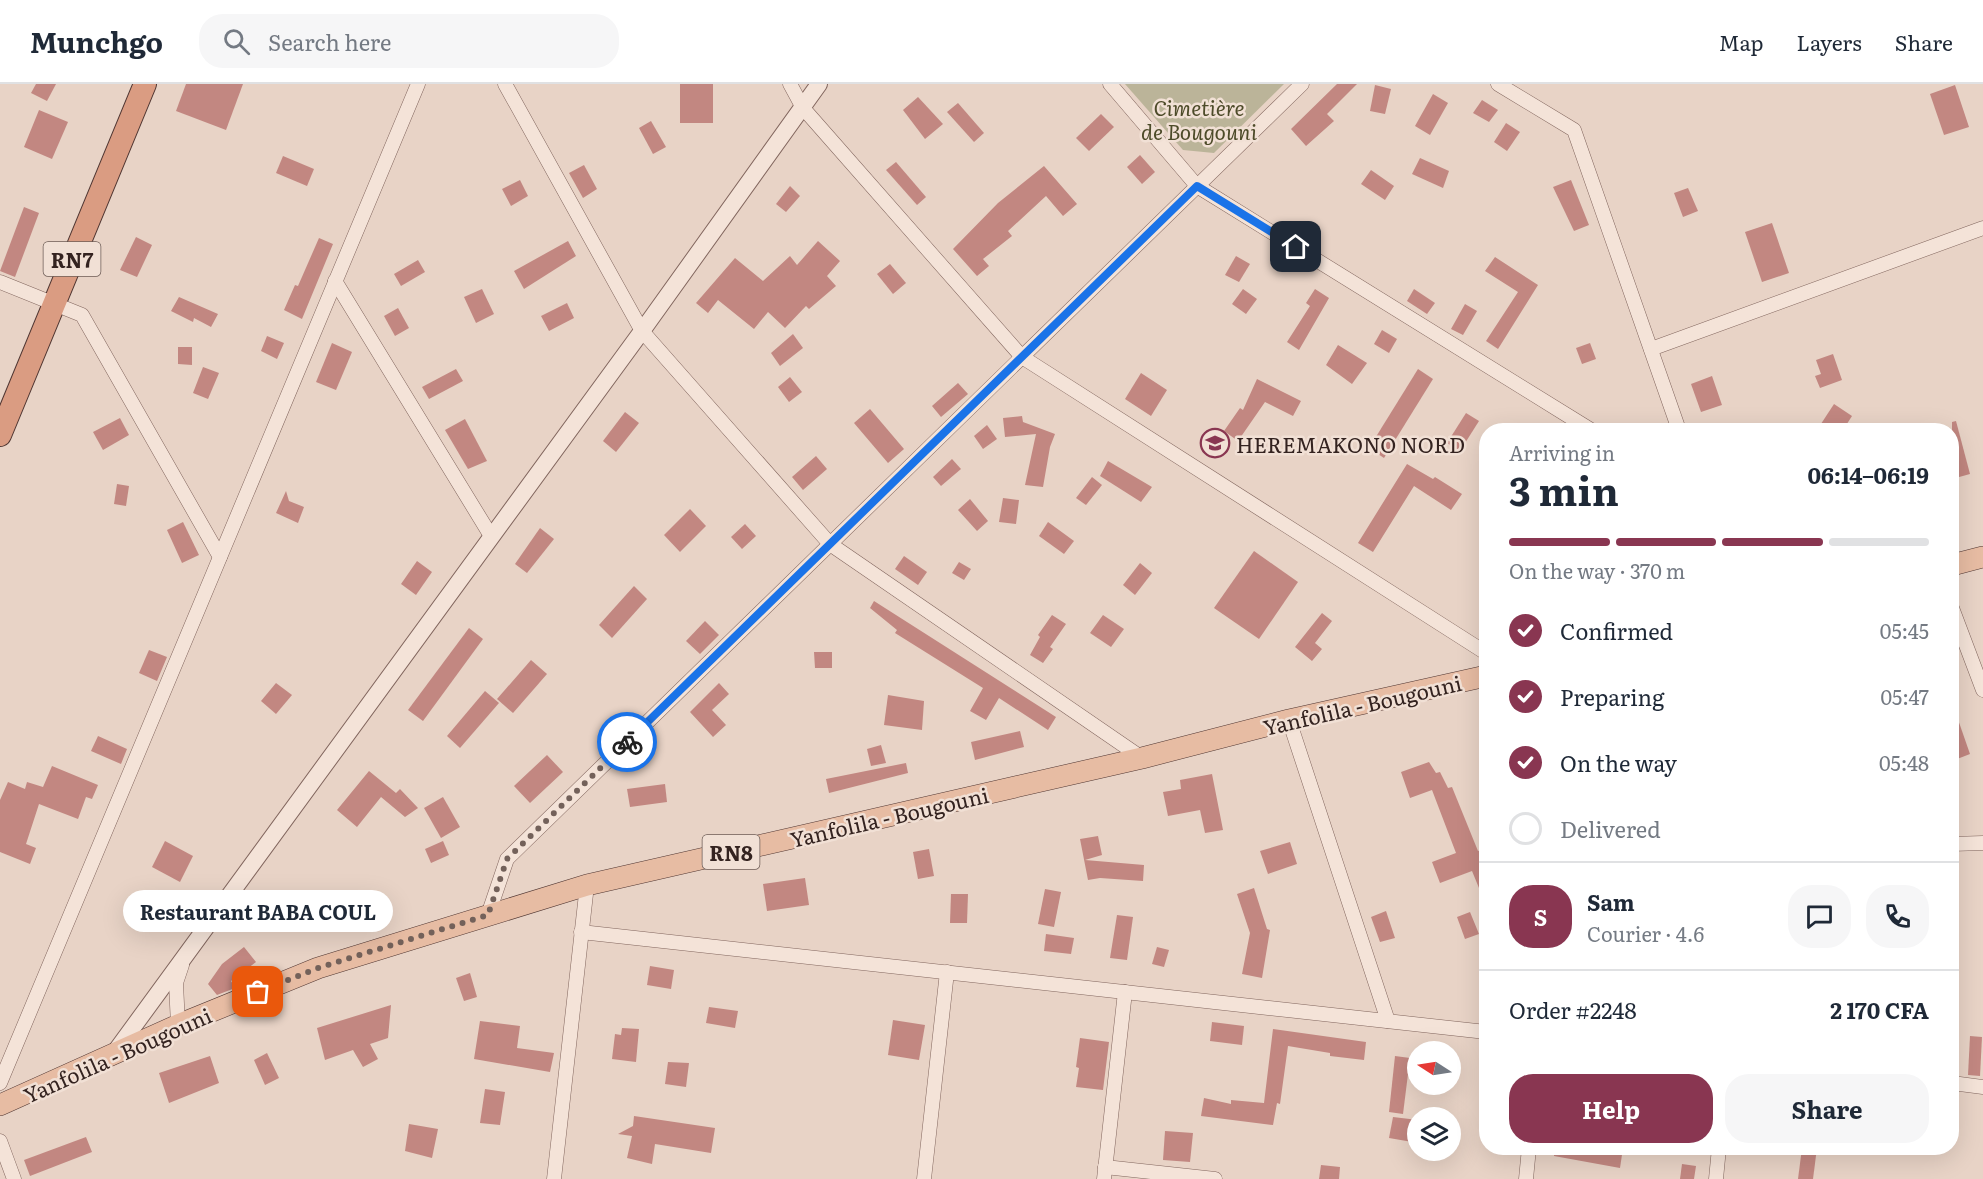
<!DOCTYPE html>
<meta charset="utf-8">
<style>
body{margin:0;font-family:Literata,serif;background:#f6f6f7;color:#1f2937;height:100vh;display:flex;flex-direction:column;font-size:22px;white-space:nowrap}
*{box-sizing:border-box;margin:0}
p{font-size:20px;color:#747a83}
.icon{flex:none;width:33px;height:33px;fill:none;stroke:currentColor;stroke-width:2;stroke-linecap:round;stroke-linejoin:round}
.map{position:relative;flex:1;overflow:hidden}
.drawer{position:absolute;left:1479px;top:339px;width:480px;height:732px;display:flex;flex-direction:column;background:#fff;border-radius:24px;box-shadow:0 6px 24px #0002}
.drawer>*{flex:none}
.needle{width:39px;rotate:282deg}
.tools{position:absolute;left:1407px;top:957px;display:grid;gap:12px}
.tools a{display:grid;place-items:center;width:54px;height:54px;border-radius:50%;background:#fff;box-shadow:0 6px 24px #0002;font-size:30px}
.pin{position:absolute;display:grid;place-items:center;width:51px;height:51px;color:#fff;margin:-26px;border-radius:12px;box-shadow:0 3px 9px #0006}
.courier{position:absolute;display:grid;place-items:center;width:60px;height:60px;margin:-30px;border:4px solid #1a73e8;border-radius:50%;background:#fff;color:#222;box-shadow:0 2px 8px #0007}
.bubble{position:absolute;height:42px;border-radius:21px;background:#fff;box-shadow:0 6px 24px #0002;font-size:20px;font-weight:700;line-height:42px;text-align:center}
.headline em{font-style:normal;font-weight:700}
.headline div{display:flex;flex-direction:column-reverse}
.headline{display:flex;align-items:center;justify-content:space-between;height:102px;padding:0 30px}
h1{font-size:39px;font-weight:700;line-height:45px}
.bar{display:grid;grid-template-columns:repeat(4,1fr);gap:9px 6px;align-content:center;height:72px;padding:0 30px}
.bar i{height:8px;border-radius:4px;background:#e0e1e3}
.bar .active{background:#893651}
.bar p{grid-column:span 4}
.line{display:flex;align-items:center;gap:15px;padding:0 30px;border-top:2px solid #e0e1e3}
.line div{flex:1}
.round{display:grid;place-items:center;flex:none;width:63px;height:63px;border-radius:24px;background:#f6f6f7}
ol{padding:0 30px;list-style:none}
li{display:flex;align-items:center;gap:18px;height:66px}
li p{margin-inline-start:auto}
li .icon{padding:6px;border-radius:50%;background:#893651;color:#fff;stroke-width:4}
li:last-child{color:#747a83}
li i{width:33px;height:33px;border:3px solid #e0e1e3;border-radius:50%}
.cta{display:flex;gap:12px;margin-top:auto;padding:12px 30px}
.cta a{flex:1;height:69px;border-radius:24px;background:#893651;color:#fff;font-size:24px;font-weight:700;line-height:69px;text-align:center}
.cta a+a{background:#f6f6f7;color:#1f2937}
header{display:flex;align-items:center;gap:36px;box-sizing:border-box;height:84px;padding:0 30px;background:#fff;border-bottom:2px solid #e0e1e3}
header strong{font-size:28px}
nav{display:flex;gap:33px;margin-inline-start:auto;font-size:21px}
.search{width:420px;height:54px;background:#f6f6f7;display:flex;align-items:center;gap:15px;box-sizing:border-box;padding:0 21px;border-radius:24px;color:#747a83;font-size:22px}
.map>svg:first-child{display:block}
.cemetery{fill:#bbb499}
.building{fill:#c28781}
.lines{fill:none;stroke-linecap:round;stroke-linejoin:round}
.minor-casing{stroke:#82665e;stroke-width:15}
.tertiary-casing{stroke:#82665e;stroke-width:18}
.primary-casing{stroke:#503632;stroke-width:22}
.trunk-casing{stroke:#503632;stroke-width:24}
.minor{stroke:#f4e3d8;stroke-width:14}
.tertiary{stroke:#f4e3d8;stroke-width:16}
.primary{stroke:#e7bca3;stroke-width:21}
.trunk{stroke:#da9c82;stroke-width:22}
.done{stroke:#73615a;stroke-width:6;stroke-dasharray:0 10.8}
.route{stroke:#1a73e8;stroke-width:8}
.labels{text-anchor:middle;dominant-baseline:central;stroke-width:5;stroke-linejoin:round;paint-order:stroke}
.shield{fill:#f1e0d5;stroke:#6d5c56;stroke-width:1.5}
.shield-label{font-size:20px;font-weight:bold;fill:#342320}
.park-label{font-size:21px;font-style:italic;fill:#4d4b29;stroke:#f1e0d5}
.poi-label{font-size:21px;fill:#342320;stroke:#f1e0d5;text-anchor:start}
.street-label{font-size:21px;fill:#342320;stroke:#f1e0d5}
</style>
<header>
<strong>Munchgo</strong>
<div class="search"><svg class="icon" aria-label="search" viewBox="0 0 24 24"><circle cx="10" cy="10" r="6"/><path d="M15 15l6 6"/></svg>Search here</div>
<nav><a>Map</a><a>Layers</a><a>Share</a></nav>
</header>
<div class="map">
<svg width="1983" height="1095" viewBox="0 0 1983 1095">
<rect width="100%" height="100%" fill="#e8d3c6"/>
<polygon class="cemetery" points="1125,0 1284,0 1214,69 1183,66"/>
<g class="building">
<polygon points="36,0 56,0 47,17 31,9"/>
<polygon points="186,0 243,0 226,46 176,27"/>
<rect x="680" y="0" width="33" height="39"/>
<polygon points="1337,0 1357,0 1327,30 1334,37 1306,62 1291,45"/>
<polygon points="1375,1 1391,5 1385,30 1370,27"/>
<polygon points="1955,1 1969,43 1944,51 1930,10"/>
<polygon points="1433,10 1448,19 1430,51 1415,42"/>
<polygon points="918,13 943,40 925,55 903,26"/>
<polygon points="1482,16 1498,26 1489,38 1473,29"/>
<polygon points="958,19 984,49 974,58 947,28"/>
<polygon points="39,26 68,38 52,75 24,63"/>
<polygon points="1101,30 1114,43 1089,67 1076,54"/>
<polygon points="651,37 666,63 653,70 639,44"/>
<polygon points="1506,39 1520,48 1507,67 1494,58"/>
<polygon points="1140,71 1155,88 1142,100 1127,83"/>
<polygon points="283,72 314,85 307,102 276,89"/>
<polygon points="1420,74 1449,87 1443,104 1412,90"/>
<polygon points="896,78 926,113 917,121 886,86"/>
<polygon points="584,81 597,105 583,114 569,89"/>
<polygon points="1044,82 1077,120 1063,132 1046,112 1008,147 1012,152 983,175 989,182 977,192 953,165 998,119"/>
<polygon points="1371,86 1394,102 1385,116 1361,100"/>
<polygon points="520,96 528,112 511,122 502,105"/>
<polygon points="1571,96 1589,141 1574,147 1553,103"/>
<polygon points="790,102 800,112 786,128 776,120"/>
<polygon points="1688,104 1698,127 1683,133 1674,109"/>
<polygon points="24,123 39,129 15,193 0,187"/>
<polygon points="1772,139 1789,189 1762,198 1745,148"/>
<polygon points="136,153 152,161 137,193 120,186"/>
<polygon points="319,154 333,160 302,235 284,226 295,201 298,202"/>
<polygon points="568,157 576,172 524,205 514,187"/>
<polygon points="818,157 840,177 827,192 836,202 809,225 806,222 785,244 768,228 754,245 718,216 708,229 696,219 735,174 763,197 790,172 797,181"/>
<polygon points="1236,172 1250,180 1239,198 1225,191"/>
<polygon points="1495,173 1538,201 1498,265 1486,257 1518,208 1485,187"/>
<polygon points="418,176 425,188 401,202 394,190"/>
<polygon points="890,180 906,199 893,210 877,190"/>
<polygon points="482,205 494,230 476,239 464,213"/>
<polygon points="1243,205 1257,215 1246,230 1232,220"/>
<polygon points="1315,205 1329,214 1299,266 1287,258 1310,222 1306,219"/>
<polygon points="1414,205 1435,219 1427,230 1407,217"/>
<polygon points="179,213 218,230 211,243 194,234 193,238 171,227"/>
<polygon points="567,219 574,234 549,247 541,232"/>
<polygon points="1465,220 1477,227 1463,251 1451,245"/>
<polygon points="398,224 409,244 395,252 384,232"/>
<polygon points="1382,246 1397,255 1389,269 1374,260"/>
<polygon points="793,250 803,264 780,282 771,269"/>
<polygon points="267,252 284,259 277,275 261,267"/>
<polygon points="332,259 352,268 336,306 316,298"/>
<polygon points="1590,259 1596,275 1582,280 1576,264"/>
<polygon points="1338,261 1367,279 1352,300 1326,281"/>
<polygon points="178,263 192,263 192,281 178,280"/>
<polygon points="1833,270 1842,296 1820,304 1815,292 1821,290 1816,276"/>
<polygon points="203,283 219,289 208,315 193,309"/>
<polygon points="456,285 463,297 429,315 422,303"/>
<polygon points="1418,285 1433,295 1384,374 1369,364"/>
<polygon points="1141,289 1167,306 1151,332 1125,315"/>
<polygon points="1712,292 1722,321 1701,328 1691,300"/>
<polygon points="790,293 802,308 789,318 778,303"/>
<polygon points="1257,295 1301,317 1293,332 1265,318 1238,357 1224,347 1240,324 1243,326"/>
<polygon points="958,299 968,310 941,333 932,322"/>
<polygon points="1834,320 1852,332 1843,346 1817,346"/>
<polygon points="870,325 904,365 888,379 854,339"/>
<polygon points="625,328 639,339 616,368 603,357"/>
<polygon points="1466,329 1479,337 1460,367 1447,359"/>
<polygon points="1022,332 1023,338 1055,350 1050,363 1043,403 1025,401 1036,350 1005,353 1003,334"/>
<polygon points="120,334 129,351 103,366 93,348"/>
<polygon points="465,335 487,377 468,385 445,346"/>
<polygon points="1956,337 1970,390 1952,395 1952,338"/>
<polygon points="987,341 997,355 983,365 974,352"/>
<polygon points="816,372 827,385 803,406 792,393"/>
<polygon points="952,375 961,385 941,402 933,393"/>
<polygon points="1108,377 1152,403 1141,418 1100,392"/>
<polygon points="1407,380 1433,395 1435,393 1462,410 1451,426 1414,402 1373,468 1358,459"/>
<polygon points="1092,393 1102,401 1086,421 1076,414"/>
<polygon points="117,400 129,402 126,422 114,420"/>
<polygon points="286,407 289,417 304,423 298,439 276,429"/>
<polygon points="1003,414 1019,416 1016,440 999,438"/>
<polygon points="970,415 988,437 977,447 958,426"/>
<polygon points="690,425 706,442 680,468 664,451"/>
<polygon points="183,438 199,471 182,479 167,446"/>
<polygon points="1048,438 1074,457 1064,470 1039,452"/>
<polygon points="745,440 756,452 742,465 731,453"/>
<polygon points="540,444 554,455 527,489 515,480"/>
<polygon points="1254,467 1298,498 1259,555 1214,524"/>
<polygon points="904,472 927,488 918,501 895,485"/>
<polygon points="417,477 432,488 416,511 401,500"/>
<polygon points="959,478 971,485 964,496 952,489"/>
<polygon points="1140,479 1152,489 1135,511 1123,501"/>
<polygon points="634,502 647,515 612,554 599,541"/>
<polygon points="874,517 1056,633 1048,646 999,614 986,636 970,627 983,604 895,549 897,546 870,524"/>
<polygon points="1322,529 1332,537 1315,559 1322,565 1312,577 1295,563"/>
<polygon points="1052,531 1066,540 1050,563 1053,565 1043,579 1030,571 1040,553 1038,551"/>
<polygon points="1103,531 1124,545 1111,563 1090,549"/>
<polygon points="705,537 719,551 700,570 686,557"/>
<polygon points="469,544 483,555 423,637 408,626"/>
<polygon points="149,566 167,573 157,597 139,589"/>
<polygon points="814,568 832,568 832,584 815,584"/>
<polygon points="531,576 547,590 513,629 497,615"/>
<polygon points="276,599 292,611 276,630 261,617"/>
<polygon points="719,599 729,610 712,626 726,641 713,653 690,628"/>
<polygon points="485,607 499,619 460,664 447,652"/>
<polygon points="888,611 924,617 922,646 884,641"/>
<polygon points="1954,624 1970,670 1952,677 1952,625"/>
<polygon points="1020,647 1024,663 975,676 971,658"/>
<polygon points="98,652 127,665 121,680 91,667"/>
<polygon points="881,661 886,679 871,682 867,665"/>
<polygon points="547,671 563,688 530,719 514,702"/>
<polygon points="1429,678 1436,689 1440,688 1448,704 1452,703 1478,767 1486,764 1486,821 1472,787 1440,799 1432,778 1456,769 1432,706 1410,714 1401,688"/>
<polygon points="906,679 908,689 829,709 826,695"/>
<polygon points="52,682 98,701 92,715 86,713 78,735 39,720 26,760 36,764 30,780 0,768 0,716 8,698 25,705 27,698 43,703"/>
<polygon points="369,687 396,709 400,705 418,724 405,733 381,713 357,743 337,726"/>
<polygon points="1212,690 1223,746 1205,749 1200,726 1168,732 1163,708 1181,705 1180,696"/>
<polygon points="665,700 667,718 630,723 627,705"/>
<polygon points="443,713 460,743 441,754 424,724"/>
<polygon points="1098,752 1102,771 1085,776 1144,781 1143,797 1100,794 1088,796 1080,755"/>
<polygon points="165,757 193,772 180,798 152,783"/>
<polygon points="443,757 449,771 431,779 425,765"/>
<polygon points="1290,758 1297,780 1268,790 1260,767"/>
<polygon points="929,765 934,792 918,795 913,768"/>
<polygon points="805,794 809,821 767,827 763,800"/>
<polygon points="1254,804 1267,845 1270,846 1262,894 1242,890 1250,849 1237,810"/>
<polygon points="1045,805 1061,808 1054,843 1038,840"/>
<polygon points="951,810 968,810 967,839 950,839"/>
<polygon points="1386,827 1395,854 1380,858 1371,833"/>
<polygon points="1470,828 1479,850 1465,855 1457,833"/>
<polygon points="1117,831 1133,833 1127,876 1110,874"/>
<polygon points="1046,850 1074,854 1071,870 1044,867"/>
<polygon points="244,863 256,878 231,897 235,904 217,911 208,900 222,880"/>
<polygon points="1157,863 1169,866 1164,883 1152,880"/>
<polygon points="650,882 674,886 671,905 647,901"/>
<polygon points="470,889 477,913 464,917 456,894"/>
<polygon points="391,921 388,954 370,960 378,975 363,983 353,966 325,976 317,944"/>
<polygon points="709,923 738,927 735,944 706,939"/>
<polygon points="893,936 925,941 919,976 888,971"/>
<polygon points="480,937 520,942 517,964 554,969 550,988 474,975"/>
<polygon points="1212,938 1244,942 1242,961 1210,957"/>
<polygon points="622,944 639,945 636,978 612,975 615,950 621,951"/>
<polygon points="1273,945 1366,958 1364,976 1330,972 1330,969 1288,962 1280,1020 1277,1019 1273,1041 1201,1032 1204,1014 1231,1020 1231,1016 1264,1019"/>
<polygon points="1970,952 1982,953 1980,992 1968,991"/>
<polygon points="1080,954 1109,958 1103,1006 1076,1003 1079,984 1076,983"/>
<polygon points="267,969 279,994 265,1001 254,976"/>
<polygon points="210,972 219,999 169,1019 159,989"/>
<polygon points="1395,972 1410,974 1403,1030 1389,1028"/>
<polygon points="668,978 689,979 686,1003 665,1000"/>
<polygon points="485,1005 505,1008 500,1041 480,1039"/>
<polygon points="634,1032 715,1044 711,1069 655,1060 652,1080 627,1074 632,1052 618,1050 633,1042"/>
<polygon points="1393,1033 1418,1036 1418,1059 1389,1054"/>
<polygon points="409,1040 438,1045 432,1074 405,1067"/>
<polygon points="1165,1047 1193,1049 1190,1078 1163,1076"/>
<polygon points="86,1053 92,1068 30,1092 24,1076"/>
<polygon points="1554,1064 1623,1064 1620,1084 1554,1072"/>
<polygon points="1802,1064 1817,1064 1813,1095 1798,1095"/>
<polygon points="1682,1080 1696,1082 1694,1095 1680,1095"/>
<polygon points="1321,1081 1340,1083 1339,1095 1319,1095"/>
</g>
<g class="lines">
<g class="minor-casing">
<g id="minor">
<polyline points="505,0 642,247 830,460 1142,674"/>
<polyline points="790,0 803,24 1022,273 1486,569"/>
<polyline points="1110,0 1197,102 1591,346"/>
<polyline points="1498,0 1574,46 1679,346"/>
<polyline points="335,197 491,452"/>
<polyline points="0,198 82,231 220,473"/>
<polyline points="1651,265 1983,144"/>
<polyline points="1952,524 1983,606"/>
<polyline points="1289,636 1388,937"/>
<polyline points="1952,760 1983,759"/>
<polyline points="488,831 507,775 1302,0"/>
<polyline points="581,848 1486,948"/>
<polyline points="178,941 176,899 182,881"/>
<polyline points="0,999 418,0"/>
<polyline points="1952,999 1983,1003"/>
<polyline points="0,1057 14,1095"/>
<polyline points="1105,1083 1215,1095"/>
<polyline points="554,1095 587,801"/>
<polyline points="924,1095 947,888"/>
<polyline points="1104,1095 1125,908"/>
<polyline points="1526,1095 1529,1064"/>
<polyline points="1716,1095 1719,1064"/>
</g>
</g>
<g class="tertiary-casing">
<polyline id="tertiary" points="112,972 642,247 819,0"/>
</g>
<g class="primary-casing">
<g id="primary">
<polyline points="1952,481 1983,473"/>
<polyline points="0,1021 178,941 318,884 587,801 1142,674 1289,636 1486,592"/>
</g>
</g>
<g class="trunk-casing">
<polyline id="trunk" points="0,351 145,0"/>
</g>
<use href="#minor" class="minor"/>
<use href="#tertiary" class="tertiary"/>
<use href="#primary" class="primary"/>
<use href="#trunk" class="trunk"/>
</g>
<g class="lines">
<polyline class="done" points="258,908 318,884 488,831 507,775 627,658"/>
<polyline class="route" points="627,658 1197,102 1296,163"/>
</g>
<defs>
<g id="school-ring" transform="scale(1.5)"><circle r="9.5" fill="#f1e0d5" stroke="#893651" stroke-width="1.5"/><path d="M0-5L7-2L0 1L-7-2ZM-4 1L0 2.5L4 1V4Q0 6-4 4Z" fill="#893651"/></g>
</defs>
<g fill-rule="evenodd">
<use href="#school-ring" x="1215" y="359"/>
</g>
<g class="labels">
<g class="shield">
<rect x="43.5" y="158" width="57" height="34" rx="4.5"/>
<rect x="702.5" y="751" width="57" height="34" rx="4.5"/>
</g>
<g class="shield-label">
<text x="72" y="175">RN7</text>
<text x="731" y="768">RN8</text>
</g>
<g class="park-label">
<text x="1199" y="22">Cimetière<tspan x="1199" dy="24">de Bougouni</tspan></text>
</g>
<g class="poi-label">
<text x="1236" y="359">HEREMAKONO NORD</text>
</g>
<g class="street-label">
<text transform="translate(1362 620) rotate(-13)">Yanfolila - Bougouni</text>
<text transform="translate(889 732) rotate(-13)">Yanfolila - Bougouni</text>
<text transform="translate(117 970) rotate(-24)">Yanfolila - Bougouni</text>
</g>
</g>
</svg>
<div class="tools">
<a><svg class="needle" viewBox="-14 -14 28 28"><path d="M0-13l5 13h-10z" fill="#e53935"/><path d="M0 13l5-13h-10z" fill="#747a83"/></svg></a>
<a><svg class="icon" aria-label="layers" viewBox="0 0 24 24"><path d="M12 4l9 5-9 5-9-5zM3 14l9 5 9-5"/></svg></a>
</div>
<div class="pin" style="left:258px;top:908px;background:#ea580c"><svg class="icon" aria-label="bag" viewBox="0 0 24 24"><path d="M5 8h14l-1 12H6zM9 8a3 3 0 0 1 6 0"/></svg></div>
<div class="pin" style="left:1296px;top:163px;background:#1f2937"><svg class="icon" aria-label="home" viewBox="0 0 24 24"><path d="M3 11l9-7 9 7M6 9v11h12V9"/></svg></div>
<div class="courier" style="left:627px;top:658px"><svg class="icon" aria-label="bike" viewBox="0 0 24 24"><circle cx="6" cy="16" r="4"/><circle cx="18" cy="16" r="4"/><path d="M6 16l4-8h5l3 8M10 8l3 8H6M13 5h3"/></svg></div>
<div class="bubble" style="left:123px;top:806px;width:270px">Restaurant BABA COUL</div>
<section class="drawer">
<div class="headline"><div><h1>3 min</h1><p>Arriving in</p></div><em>06:14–06:19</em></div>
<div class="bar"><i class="active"></i><i class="active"></i><i class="active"></i><i></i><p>On the way · 370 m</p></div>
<ol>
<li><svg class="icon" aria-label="check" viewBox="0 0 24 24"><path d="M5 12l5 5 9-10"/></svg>Confirmed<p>05:45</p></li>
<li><svg class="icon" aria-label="check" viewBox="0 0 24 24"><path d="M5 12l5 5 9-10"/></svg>Preparing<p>05:47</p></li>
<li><svg class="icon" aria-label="check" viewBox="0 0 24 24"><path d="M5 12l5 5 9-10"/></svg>On the way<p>05:48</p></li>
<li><i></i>Delivered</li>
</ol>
<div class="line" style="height:108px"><b class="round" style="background:#893651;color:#fff">S</b><div><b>Sam</b><p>Courier · 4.6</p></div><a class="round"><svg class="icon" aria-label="chat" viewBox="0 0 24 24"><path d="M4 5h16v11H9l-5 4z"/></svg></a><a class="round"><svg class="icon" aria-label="phone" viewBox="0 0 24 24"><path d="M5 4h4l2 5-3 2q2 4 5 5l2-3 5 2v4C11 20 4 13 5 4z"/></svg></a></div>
<div class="line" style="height:78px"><div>Order #2248</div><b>2 170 CFA</b></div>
<div class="cta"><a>Help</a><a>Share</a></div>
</section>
</div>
